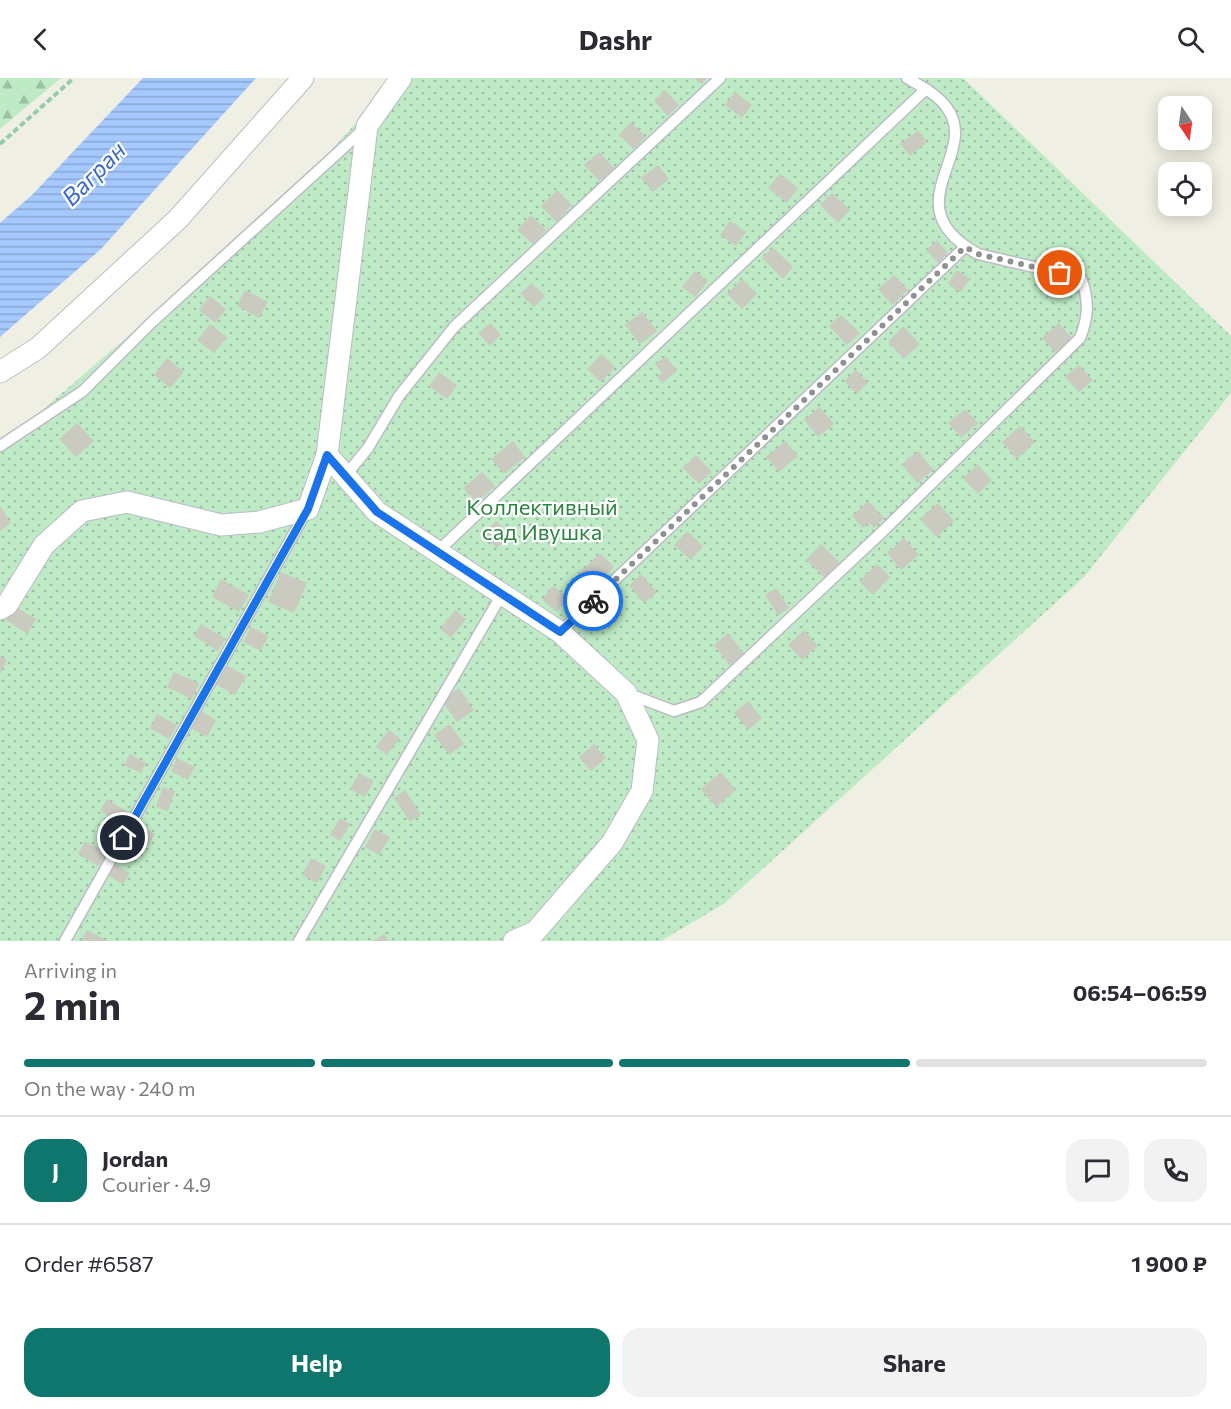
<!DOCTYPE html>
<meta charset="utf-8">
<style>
body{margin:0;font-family:Commissioner,sans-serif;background:#f2f2f3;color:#2b2b33;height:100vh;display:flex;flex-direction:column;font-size:22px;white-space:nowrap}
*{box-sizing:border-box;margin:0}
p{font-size:20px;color:#7c7c81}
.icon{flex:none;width:33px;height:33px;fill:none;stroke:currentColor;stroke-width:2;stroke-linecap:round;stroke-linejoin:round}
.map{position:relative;height:863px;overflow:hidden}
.side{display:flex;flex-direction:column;background:#fff;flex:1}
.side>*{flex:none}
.needle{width:39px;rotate:167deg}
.tools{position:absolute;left:1158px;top:18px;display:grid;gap:12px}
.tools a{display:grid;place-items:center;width:54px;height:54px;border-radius:12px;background:#fff;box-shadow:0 3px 15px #0003;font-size:30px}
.pin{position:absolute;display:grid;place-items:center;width:51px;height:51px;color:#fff;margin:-26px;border:3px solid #fff;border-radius:50%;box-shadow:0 2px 6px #0007}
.courier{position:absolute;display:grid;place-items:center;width:60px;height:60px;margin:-30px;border:4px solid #1a73e8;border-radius:50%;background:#fff;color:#222;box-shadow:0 2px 8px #0007}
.headline em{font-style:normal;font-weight:700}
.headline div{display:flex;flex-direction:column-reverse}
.headline{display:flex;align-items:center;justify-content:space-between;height:102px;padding:0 24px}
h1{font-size:39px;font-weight:700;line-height:45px}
.bar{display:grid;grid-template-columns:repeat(4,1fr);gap:9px 6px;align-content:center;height:72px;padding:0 24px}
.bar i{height:8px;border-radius:4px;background:#e1e1e2}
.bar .current{background:#0f766e}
.bar p{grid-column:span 4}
.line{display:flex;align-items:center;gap:15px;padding:0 24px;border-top:2px solid #e1e1e2}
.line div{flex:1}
.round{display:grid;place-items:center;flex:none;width:63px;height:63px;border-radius:18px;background:#f2f2f3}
.cta{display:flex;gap:12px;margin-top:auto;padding:12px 24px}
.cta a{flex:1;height:69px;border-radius:18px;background:#0f766e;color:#fff;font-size:24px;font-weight:700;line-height:69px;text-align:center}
.cta a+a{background:#f2f2f3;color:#2b2b33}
header{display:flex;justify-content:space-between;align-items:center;height:78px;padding:0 24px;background:#fff;font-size:27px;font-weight:700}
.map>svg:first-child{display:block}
.forest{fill:url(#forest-firs)}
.garden{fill:url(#garden-dots)}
.water{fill:url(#water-rules)}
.building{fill:#cbcac1}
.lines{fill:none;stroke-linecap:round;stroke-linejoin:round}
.lane-casing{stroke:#bcbdc4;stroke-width:13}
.street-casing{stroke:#bcbdc4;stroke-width:23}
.path{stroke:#96cbae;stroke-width:4;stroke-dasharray:6 3;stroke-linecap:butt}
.lane{stroke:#fff;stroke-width:10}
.street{stroke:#fff;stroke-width:21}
.done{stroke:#909192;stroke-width:6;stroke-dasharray:0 10.8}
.route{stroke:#1a73e8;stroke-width:8}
.labels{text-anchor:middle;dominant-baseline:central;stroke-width:4.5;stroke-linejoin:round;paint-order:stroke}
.park-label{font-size:22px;fill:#2c8540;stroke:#fff}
.water-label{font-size:24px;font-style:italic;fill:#3c6acf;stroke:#fff}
</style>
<header><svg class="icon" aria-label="back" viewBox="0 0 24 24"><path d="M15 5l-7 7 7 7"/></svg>Dashr<svg class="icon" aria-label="search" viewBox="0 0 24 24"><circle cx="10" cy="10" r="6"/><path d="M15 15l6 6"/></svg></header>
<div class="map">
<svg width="1231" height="863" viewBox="0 0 1231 863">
<defs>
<pattern id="forest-firs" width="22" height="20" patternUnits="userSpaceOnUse" patternTransform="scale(1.5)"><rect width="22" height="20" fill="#beeac6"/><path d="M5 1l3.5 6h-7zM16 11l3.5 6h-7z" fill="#9ec1a5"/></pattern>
<pattern id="garden-dots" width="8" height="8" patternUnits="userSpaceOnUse" patternTransform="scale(1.5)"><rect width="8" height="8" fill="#beeac6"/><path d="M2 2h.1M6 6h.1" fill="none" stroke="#9ec1a5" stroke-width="1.8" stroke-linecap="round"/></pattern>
<pattern id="water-rules" width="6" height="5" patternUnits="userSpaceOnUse" patternTransform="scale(1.5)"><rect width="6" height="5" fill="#a5c9ff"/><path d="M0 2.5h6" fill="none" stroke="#8aa6d2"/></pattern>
</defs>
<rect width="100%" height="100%" fill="#f0efe4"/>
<polygon class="forest" points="0,0 61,0 0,51"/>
<polygon class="garden" points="397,0 963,0 1231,258 1231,315 1084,499 725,825 661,863 0,863 0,360 39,335 286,122"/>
<polygon class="water" points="143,0 256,0 101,171 0,259 0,145 32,117"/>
<g class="building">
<polygon points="694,0 707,0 702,6"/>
<polygon points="665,12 679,27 668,38 654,23"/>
<polygon points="735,14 752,27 742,40 725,27"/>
<polygon points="631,44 646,59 634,71 619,57"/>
<polygon points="918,52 927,64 910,78 900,66"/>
<polygon points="599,74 614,90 599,103 584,87"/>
<polygon points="658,87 669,101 653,114 641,100"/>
<polygon points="780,96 798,110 787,125 768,110"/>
<polygon points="557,112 572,127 556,144 541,128"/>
<polygon points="832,115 850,132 838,145 820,127"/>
<polygon points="531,137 546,152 533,166 517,152"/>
<polygon points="730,143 746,154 736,168 720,157"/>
<polygon points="937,162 948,175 938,185 926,172"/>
<polygon points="773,169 793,189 783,201 762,180"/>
<polygon points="957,192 970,201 960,215 948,205"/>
<polygon points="695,193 708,203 695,219 682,209"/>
<polygon points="894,197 908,212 892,227 878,211"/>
<polygon points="742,201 757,216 742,231 727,216"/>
<polygon points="531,205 545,218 534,229 520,216"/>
<polygon points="245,212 268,224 259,240 237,228"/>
<polygon points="210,218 226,231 215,245 199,232"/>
<polygon points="642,234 657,253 640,266 625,247"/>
<polygon points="841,237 860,255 847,267 829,248"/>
<polygon points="490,245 501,257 490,268 478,255"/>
<polygon points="1059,245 1072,260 1055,274 1042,260"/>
<polygon points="210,246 227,259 214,275 197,262"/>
<polygon points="903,248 920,266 904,281 888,264"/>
<polygon points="601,276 615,289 601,304 587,291"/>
<polygon points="666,278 677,293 662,305 657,299 662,295 655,286"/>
<polygon points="167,280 184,294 170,310 154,297"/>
<polygon points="1079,287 1093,302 1079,314 1065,299"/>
<polygon points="856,292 868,305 857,316 844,303"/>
<polygon points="439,294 457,307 447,321 429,308"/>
<polygon points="820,329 834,346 818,359 804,342"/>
<polygon points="965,331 978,345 961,360 948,345"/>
<polygon points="77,345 94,363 76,379 59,361"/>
<polygon points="1020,348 1035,364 1017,381 1002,364"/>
<polygon points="513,363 525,379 504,396 491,381"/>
<polygon points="785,363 798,378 779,394 766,379"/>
<polygon points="918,373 933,392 917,405 902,386"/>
<polygon points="696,377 712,394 699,406 683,390"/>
<polygon points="978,387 992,402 978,416 963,400"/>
<polygon points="482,394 495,408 476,425 463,410"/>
<polygon points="868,423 884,440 874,450 869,445 863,450 852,438"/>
<polygon points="938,425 954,443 937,459 920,441"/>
<polygon points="0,428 11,445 0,453"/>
<polygon points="496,443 510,455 497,470 483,457"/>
<polygon points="687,453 703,468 691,482 674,467"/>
<polygon points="904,460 919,477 901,492 887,475"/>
<polygon points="821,466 840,485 825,500 806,482"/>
<polygon points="600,475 614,489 594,509 579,495"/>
<polygon points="877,486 890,499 873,517 859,503"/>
<polygon points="281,494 307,505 294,535 268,524"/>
<polygon points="641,496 657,514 644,525 629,508"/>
<polygon points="221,501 249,517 239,534 212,519"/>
<polygon points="553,508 568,519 557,534 542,522"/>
<polygon points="776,510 789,530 778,537 765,517"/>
<polygon points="15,528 36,541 27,556 6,542"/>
<polygon points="455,532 466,541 451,560 440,551"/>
<polygon points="201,546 226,561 218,573 194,558"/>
<polygon points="251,549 268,558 261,573 243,564"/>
<polygon points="804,552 818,568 802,582 788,567"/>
<polygon points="728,555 744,575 730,587 714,567"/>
<polygon points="0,578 7,582 0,596"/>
<polygon points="226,587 246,598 235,617 215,606"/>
<polygon points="174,594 199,605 192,621 167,609"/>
<polygon points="459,610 474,632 457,644 441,622"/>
<polygon points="748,623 762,640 748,652 734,635"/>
<polygon points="199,632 216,642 207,659 190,649"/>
<polygon points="157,636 177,647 169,661 150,650"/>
<polygon points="449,646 464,666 449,677 434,657"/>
<polygon points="389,652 400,660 387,677 376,669"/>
<polygon points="594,666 606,680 591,693 579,679"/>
<polygon points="130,676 146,685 141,695 124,687"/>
<polygon points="177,680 195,689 188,702 171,693"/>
<polygon points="721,694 736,712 716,729 701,711"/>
<polygon points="359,695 374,703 365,719 350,711"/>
<polygon points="163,709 175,713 168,733 156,729"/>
<polygon points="405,712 421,737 410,744 394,720"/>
<polygon points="107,721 129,735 122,746 100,733"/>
<polygon points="340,740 350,746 340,763 330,757"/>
<polygon points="137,745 155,756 147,770 129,759"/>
<polygon points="375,751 390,759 379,777 365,769"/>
<polygon points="85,763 107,775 99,788 78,776"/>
<polygon points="311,780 326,788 317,805 302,797"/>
<polygon points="114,786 130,795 123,806 107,797"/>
<polygon points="87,852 108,863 81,863"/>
<polygon points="384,856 389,863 373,863"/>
</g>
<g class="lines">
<g class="lane-casing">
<g id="lane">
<polyline points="0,368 83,313 152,244 364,51"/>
<polyline points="346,397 368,370 399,318 454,249 720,0"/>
<polyline points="438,473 926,11"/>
<polyline points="560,554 965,169"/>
<path d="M629,616L674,633L701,624L882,454L1080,260C1089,238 1089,222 1081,200L978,176C891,128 981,76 947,30C938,17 921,8 907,0"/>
<polyline points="65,863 306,434"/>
<polyline points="299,863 501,518"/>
</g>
</g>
<g class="street-casing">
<g id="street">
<polyline points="401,0 367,48 327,377 377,434 560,554 626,615 648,662 642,713 612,765 535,854 514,863"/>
<polyline points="0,294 38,270 178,141 303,0"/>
<polyline points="0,531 7,527 44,467 82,433 127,424 221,447 259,444 308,431 327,377"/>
</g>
</g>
<polyline class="path" points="0,66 74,0"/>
<use href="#lane" class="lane"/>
<use href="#street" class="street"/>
</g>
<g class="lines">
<polyline class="done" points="593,523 965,169 978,176 1060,195"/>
<polyline class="route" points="123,760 308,431 327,377 377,434 560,554 593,523"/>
</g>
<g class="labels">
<g class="park-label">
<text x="542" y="428">Коллективный<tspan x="542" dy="25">сад Ивушка</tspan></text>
</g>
<g class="water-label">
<text transform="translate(93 95) rotate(-45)">Вагран</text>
</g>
</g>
</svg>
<div class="tools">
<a><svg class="needle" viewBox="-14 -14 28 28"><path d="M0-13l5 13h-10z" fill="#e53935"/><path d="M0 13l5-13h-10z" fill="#7c7c81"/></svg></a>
<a><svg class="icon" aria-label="locate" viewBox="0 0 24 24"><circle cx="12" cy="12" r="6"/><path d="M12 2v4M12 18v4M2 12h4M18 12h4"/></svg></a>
</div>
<div class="pin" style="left:1060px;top:195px;background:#ea580c"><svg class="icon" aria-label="bag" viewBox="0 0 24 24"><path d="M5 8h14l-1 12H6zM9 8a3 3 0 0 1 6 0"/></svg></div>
<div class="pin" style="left:123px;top:760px;background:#1f2937"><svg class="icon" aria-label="home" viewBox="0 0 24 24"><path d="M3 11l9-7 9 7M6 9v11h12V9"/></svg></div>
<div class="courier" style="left:593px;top:523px"><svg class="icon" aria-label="bike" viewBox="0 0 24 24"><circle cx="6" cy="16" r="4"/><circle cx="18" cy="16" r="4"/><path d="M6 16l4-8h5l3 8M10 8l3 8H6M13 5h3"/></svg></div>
</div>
<section class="side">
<div class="headline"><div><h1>2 min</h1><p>Arriving in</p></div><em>06:54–06:59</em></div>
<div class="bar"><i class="current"></i><i class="current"></i><i class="current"></i><i></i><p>On the way · 240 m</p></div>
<div class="line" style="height:108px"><b class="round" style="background:#0f766e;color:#fff">J</b><div><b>Jordan</b><p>Courier · 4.9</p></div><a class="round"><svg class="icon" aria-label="chat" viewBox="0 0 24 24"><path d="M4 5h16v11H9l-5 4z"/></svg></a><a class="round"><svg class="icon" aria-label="phone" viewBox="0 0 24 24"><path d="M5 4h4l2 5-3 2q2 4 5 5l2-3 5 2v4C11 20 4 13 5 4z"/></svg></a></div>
<div class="line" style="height:78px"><div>Order #6587</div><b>1 900 ₽</b></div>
<div class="cta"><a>Help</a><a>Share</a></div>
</section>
